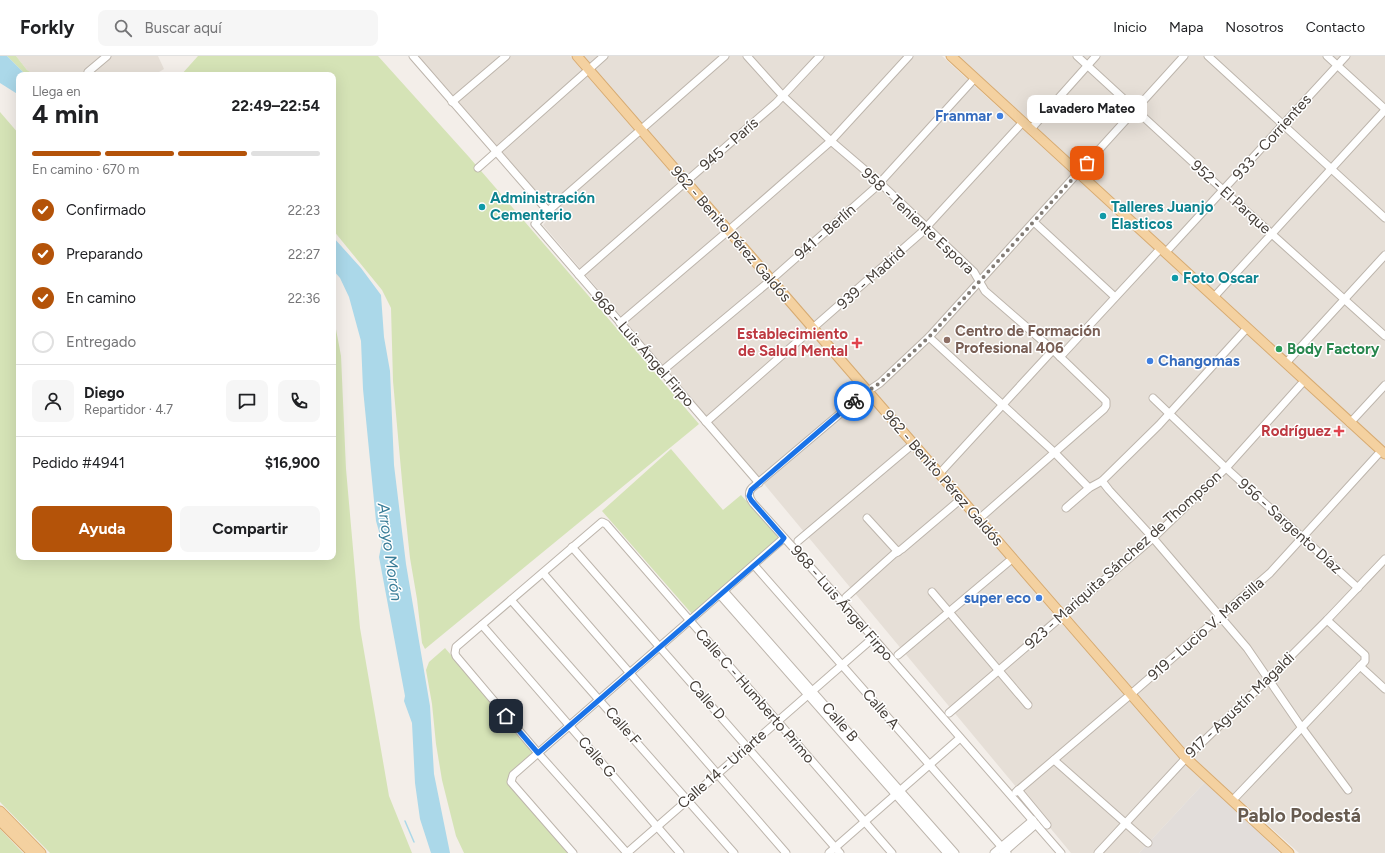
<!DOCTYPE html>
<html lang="es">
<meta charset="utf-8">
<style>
body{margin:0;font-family:Figtree,sans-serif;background:#f6f6f6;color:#202124;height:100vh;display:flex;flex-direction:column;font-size:15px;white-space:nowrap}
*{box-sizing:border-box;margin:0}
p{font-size:13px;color:#757577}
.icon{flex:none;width:22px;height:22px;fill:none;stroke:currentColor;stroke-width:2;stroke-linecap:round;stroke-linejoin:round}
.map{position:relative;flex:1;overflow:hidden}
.panel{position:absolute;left:16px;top:16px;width:320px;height:488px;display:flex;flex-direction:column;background:#fff;border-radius:8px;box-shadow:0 4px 16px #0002}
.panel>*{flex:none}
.pin{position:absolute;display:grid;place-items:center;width:34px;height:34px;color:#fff;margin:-17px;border-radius:8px;box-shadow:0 2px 6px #0006}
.courier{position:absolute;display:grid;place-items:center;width:40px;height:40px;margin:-20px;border:3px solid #1a73e8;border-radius:50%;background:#fff;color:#222;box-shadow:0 1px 5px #0007}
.bubble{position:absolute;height:28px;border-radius:8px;background:#fff;box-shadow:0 4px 16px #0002;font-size:13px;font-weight:700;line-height:28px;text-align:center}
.summary em{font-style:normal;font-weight:700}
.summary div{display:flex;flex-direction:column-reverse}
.summary{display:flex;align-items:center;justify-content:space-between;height:68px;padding:0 16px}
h1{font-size:26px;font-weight:700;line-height:30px}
.bar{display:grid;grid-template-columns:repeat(4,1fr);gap:6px 4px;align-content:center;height:48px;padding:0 16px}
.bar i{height:5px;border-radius:3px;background:#e0e0e0}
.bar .current{background:#b45309}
.bar p{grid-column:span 4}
.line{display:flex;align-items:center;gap:10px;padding:0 16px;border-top:1px solid #e0e0e0}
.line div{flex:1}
.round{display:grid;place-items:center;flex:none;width:42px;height:42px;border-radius:8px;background:#f6f6f6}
ol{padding:0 16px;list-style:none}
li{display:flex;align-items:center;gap:12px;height:44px}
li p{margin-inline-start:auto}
li .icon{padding:4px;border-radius:50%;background:#b45309;color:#fff;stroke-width:4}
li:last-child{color:#757577}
li i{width:22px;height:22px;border:2px solid #e0e0e0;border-radius:50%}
.button{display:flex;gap:8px;margin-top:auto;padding:8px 16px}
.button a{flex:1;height:46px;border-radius:8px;background:#b45309;color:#fff;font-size:16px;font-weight:700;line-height:46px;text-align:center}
.button a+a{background:#f6f6f6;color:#202124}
header{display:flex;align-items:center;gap:24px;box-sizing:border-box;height:56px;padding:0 20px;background:#fff;border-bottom:1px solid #e0e0e0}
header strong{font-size:19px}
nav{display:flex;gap:22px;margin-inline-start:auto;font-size:14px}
.search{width:280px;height:36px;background:#f6f6f6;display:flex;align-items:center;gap:10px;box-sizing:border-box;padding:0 14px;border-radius:8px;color:#757577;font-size:15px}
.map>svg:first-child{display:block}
.residential{fill:#e6dfd7}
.industrial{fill:#e2ddda}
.education{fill:#eae1d4}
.green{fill:#d5e3b6}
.water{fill:#abd8e9}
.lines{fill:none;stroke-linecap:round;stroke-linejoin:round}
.stream{stroke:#abd8e9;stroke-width:1.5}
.minor-casing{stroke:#bdb5ac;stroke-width:9}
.major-casing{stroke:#d7ab72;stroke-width:11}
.minor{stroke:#fff;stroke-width:7}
.major{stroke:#f4d1a0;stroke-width:9}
.done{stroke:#827c76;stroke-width:4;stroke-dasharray:0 7.2}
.route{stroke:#1a73e8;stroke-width:5}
.shop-dot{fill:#3f7fe0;stroke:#fff;stroke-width:1.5}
.culture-dot{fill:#0f9aa8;stroke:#fff;stroke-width:1.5}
.education-dot{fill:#8d6e63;stroke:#fff;stroke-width:1.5}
.health-dot{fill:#e0444e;stroke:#fff;stroke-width:1.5}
.leisure-dot{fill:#2e9e5b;stroke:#fff;stroke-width:1.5}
.labels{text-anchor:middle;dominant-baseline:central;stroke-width:3;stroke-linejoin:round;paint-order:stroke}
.shop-label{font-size:15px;font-weight:bold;fill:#366cbe;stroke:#fff;text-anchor:end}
.street-label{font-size:15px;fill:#453e38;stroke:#fff}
.culture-label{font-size:15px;font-weight:bold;fill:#0d838f;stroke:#fff;text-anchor:start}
.education-label{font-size:15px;font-weight:bold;fill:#785e54;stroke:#fff;text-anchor:start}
.health-label{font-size:15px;font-weight:bold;fill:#be3a42;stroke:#fff;text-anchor:end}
.leisure-label{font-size:15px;font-weight:bold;fill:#27864d;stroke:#fff;text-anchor:start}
.water-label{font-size:16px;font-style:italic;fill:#387c97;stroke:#fff}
.district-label{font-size:19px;font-weight:bold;fill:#675b50;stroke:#fff}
</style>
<header>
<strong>Forkly</strong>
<div class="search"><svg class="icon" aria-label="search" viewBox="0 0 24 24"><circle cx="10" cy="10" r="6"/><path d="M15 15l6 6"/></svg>Buscar aquí</div>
<nav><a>Inicio</a><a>Mapa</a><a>Nosotros</a><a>Contacto</a></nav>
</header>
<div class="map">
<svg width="1385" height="797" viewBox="0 0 1385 797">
<rect width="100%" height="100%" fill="#f3eee9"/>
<g class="residential">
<polygon points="16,0 158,0 164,13 154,19 35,19 27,14"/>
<polygon points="418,0 570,0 859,333 958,443 1055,560 1181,700 1206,725 1139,797 1071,797 765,429 543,169 554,156"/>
<polygon points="581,0 942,0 1385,403 1385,797 1299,797 1192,701 1138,642"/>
<polygon points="955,0 1385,0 1385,393"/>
</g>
<polygon class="industrial" points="1206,725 1280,797 1139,797"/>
<polygon class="education" points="944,275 956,288 951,294 939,281"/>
<g class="green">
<polygon points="7,0 16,0 27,14 35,19 26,19"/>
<polygon points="198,0 378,0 469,101 699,368 425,593 422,587 417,543 410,502 403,436 393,325 391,252 382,234 333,174 333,19 181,19"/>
<polygon points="0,56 19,78 19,501 333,501 333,257 341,300 346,413 360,572 389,740 412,797 50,797 0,746"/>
<polygon points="671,393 723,454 741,439 780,482 692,558 602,455"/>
<polygon points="445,592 535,697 509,720 570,797 464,797 456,780 442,724 436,688 432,648 426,614 429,606"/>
<polygon points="0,773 23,797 0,797"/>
</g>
<g class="water">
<polygon points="0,0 7,0 26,19 19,19 19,39 0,27"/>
<polygon points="333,181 361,212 381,239 384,281 390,315 394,409 406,508 430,650 434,718 450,797 431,797 420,763 415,727 412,667 404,645 405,640 379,501 382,486 376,465 363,333 361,285 349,241 340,222 333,214"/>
</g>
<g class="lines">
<polyline class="stream" points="405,765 414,786"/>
<g class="minor-casing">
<g id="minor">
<polyline points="413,0 548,155"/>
<polyline points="725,0 548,155 535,168 759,427"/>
<polyline points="747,0 783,40 831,85 880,127 974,216 985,235 1053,294 1106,345 1106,350 1104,353 979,463"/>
<polyline points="1077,0 1223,134 1385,280"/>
<polyline points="1208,0 1385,162"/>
<polyline points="1327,0 1385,53"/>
<polyline points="88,16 107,0"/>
<polyline points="452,46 506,0"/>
<polyline points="1031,73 1096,0"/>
<polyline points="478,112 604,0"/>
<polyline points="1034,166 1115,241"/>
<polyline points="1166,196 1346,0"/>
<polyline points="579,219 776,47 820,0"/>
<polyline points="1214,241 1385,54"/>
<polyline points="620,267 728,175 831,85 909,0"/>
<polyline points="929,281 1054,396 1089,432"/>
<polyline points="1060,301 1161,192"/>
<polyline points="1286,307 1385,199"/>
<polyline points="662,315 771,224 876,131 975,22"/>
<polyline points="1153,342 1226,412 1358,532"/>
<polyline points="706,366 921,177 1023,66"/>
<polyline points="1350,367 1385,329"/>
<polyline points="940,417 1053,294"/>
<polyline points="1102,425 1109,434 1153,482 1247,592 1302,672 1348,734"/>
<polyline points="1066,452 1089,432 1102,425 1159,369 1247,272"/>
<polyline points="867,462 898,496"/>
<polyline points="798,485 913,388"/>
<polyline points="572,491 840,797"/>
<polyline points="754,509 1007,797"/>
<polyline points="543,517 786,797"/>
<polyline points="724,535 955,797"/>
<polyline points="932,536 1028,649"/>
<polyline points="720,539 947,797"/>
<polyline points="846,541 894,498 902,493 961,443"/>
<polyline points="511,544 734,797"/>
<polyline points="482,569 680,797"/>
<polyline points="898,599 1013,502"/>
<polyline points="1360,610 1385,633"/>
<polyline points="949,657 1153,482 1226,412 1304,325"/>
<polyline points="1054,704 1148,787"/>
<polyline points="1018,734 1047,769"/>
<polyline points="1016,736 1130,639 1270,517 1381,395"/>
<polyline points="1232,745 1365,605 1365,599 1327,564"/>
<polyline points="573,797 511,726 513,719 784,482"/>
<polyline points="627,797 538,697 456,600 455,597 456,591 602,466 606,468 892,797"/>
<polyline points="627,797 873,582"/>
<polyline points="829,797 960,682"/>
<polyline points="994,797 1033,764"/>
<polyline points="1003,797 1036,768"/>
<path d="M1061,797L842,546L753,447C749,442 748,436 752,432L862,339L880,327L929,281L1184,0"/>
<polyline points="1098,797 1186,702 1268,623 1327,564 1385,503"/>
</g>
</g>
<g class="major-casing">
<g id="major">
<polyline points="577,0 1186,702 1289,797"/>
<polyline points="951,0 1385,398"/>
<polyline points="0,755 41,797"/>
<polyline points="0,765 32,797"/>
</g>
</g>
<use href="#minor" class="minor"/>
<use href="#major" class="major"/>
</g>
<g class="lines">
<polyline class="done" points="854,345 862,339 880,327 929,281 1087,107"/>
<polyline class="route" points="506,660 538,697 781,486 784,482 751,444 749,440 751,434 854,345"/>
</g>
<g class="shop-dot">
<circle cx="1000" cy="60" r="4"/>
<circle cx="1150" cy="305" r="4"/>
<circle cx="1039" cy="542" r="4"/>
</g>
<g class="culture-dot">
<circle cx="482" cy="151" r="4"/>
<circle cx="1103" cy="160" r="4"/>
<circle cx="1175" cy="222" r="4"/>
</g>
<circle class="education-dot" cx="947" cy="284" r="4"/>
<g class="health-dot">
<path d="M855 281h4v4h4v4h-4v4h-4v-4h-4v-4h4z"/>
<path d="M1337 369h4v4h4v4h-4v4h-4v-4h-4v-4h4z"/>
</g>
<circle class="leisure-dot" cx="1279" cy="293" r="4"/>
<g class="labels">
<g class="shop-label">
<text x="992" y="60">Franmar</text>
<text x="1158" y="305" text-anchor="start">Changomas</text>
<text x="1031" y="542">super eco</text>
</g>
<g class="street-label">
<text transform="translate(1272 81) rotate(-48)">933 - Corrientes</text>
<text transform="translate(729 88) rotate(-41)">945 - París</text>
<text transform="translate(1231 141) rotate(42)">952 - El Parque</text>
<text transform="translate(918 165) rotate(43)">958 - Teniente Espora</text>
<text transform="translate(825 176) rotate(-41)">941 - Berlín</text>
<text transform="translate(731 178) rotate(49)">962 - Benito Pérez Galdós</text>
<text transform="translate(871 222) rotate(-42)">939 - Madrid</text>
<text transform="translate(643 293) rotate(49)">968 - Luis Ángel Firpo</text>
<text transform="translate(943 422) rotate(49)">962 - Benito Pérez Galdós</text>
<text transform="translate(1290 470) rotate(42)">956 - Sargento Díaz</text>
<text transform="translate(1123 504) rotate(-42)">923 - Mariquita Sánchez de Thompson</text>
<text transform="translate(842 547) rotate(49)">968 - Luis Ángel Firpo</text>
<text transform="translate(1206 573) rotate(-41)">919 - Lucio V. Mansilla</text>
<text transform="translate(755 640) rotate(49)">Calle C - Humberto Primo</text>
<text transform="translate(707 644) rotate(49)">Calle D</text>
<text transform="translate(1240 649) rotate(-44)">917 - Agustín Magaldi</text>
<text transform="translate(881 653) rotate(49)">Calle A</text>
<text transform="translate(840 666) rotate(49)">Calle B</text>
<text transform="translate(623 670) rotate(49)">Calle F</text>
<text transform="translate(597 701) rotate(49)">Calle G</text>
<text transform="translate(722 713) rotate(-41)">Calle 14 - Uriarte</text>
</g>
<g class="culture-label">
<text x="490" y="142">Administración<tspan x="490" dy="17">Cementerio</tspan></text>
<text x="1111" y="151">Talleres Juanjo<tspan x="1111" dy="17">Elasticos</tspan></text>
<text x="1183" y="222">Foto Oscar</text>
</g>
<g class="education-label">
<text x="955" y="275">Centro de Formación<tspan x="955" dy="17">Profesional 406</tspan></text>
</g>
<g class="health-label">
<text x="848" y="278">Establecimiento<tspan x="848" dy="17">de Salud Mental</tspan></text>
<text x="1331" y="375">Rodríguez</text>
</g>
<g class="leisure-label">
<text x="1287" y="293">Body Factory</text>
</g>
<g class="water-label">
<text transform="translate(390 496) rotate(82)">Arroyo Morón</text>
</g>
<g class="district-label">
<text x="1299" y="759">Pablo Podestá</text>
</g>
</g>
</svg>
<div class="pin" style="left:1087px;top:107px;background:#ea580c"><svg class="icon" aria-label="bag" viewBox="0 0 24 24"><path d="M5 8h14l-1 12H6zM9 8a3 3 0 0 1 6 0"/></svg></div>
<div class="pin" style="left:506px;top:660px;background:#1f2937"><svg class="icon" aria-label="home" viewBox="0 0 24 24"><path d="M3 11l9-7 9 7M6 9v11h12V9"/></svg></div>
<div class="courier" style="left:854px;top:345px"><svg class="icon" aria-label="bike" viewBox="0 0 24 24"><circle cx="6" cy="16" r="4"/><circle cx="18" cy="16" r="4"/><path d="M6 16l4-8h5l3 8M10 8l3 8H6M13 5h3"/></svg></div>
<div class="bubble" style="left:1027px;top:39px;width:120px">Lavadero Mateo</div>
<section class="panel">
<div class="summary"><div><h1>4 min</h1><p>Llega en</p></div><em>22:49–22:54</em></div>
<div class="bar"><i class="current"></i><i class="current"></i><i class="current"></i><i></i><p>En camino · 670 m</p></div>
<ol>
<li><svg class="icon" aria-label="check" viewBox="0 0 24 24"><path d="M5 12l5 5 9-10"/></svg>Confirmado<p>22:23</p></li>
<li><svg class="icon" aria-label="check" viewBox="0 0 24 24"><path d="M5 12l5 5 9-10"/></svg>Preparando<p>22:27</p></li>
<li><svg class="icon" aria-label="check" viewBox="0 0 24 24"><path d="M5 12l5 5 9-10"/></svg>En camino<p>22:36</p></li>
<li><i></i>Entregado</li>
</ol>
<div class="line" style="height:72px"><a class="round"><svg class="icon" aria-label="person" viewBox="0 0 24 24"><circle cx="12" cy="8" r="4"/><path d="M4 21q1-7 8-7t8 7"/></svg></a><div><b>Diego</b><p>Repartidor · 4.7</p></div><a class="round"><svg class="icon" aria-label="chat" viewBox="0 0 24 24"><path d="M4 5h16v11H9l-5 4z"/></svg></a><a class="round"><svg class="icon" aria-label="phone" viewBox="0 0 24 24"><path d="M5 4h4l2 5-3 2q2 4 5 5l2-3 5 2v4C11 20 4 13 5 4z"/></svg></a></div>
<div class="line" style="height:52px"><div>Pedido #4941</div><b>$16,900</b></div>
<div class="button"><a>Ayuda</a><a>Compartir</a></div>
</section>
</div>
